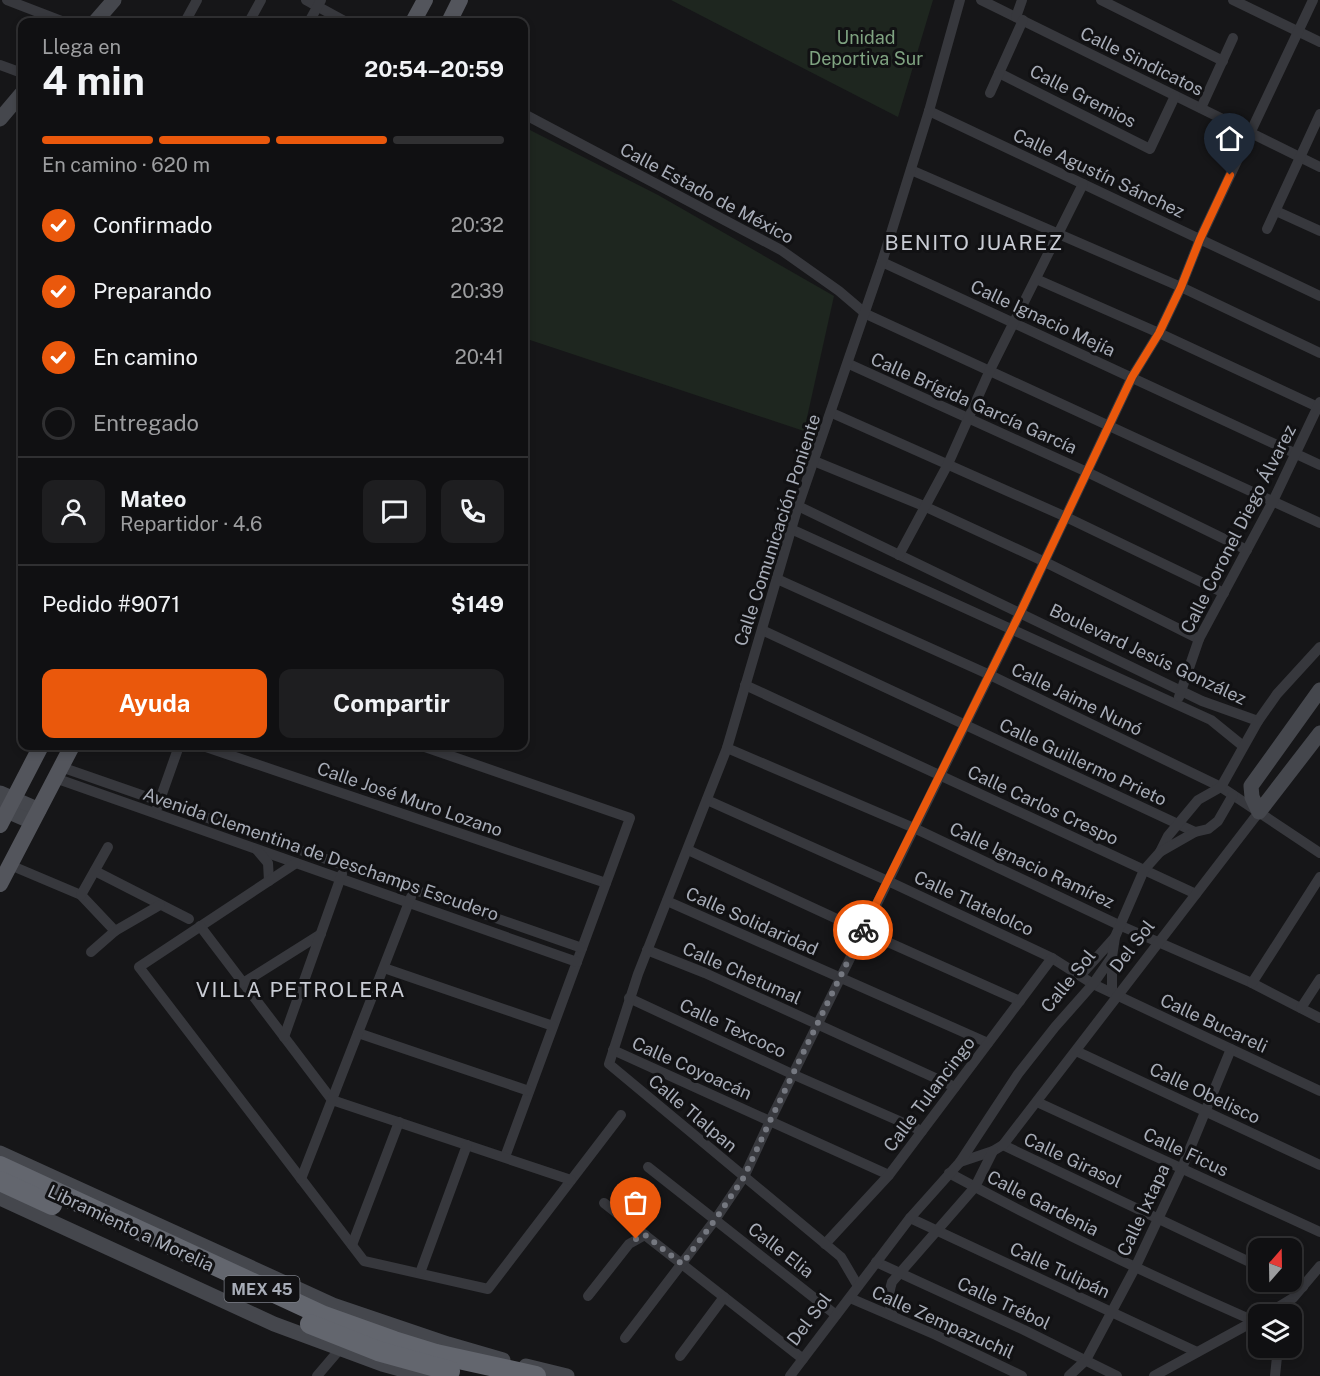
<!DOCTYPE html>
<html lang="es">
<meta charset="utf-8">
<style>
body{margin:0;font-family:"Public Sans",sans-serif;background:#1e1e20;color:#f1f3f6;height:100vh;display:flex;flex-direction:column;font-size:22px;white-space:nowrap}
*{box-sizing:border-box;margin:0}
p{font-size:20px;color:#9c9d9f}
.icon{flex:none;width:33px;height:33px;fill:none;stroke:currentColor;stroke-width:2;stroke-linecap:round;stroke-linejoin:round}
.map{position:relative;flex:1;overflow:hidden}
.panel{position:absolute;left:18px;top:18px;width:510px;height:732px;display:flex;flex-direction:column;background:#101012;border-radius:12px;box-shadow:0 3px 9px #0003,0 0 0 2px #303032}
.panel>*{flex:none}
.needle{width:39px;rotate:20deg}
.tools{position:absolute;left:1248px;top:1238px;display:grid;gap:12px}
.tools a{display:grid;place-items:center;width:54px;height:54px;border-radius:12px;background:#101012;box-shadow:0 3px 9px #0003,0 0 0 2px #303032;font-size:30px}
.pin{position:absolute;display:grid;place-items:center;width:51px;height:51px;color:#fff;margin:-62px -26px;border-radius:50% 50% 50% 0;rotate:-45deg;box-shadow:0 0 6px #0007}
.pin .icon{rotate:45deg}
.courier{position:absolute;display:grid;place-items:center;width:60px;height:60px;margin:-30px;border:4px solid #ea580c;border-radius:50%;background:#fff;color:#222;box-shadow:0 2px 8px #0007}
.headline em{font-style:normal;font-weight:700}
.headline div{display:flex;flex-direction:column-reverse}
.headline{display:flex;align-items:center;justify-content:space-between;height:102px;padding:0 24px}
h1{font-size:39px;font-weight:700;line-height:45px}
.bar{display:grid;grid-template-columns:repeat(4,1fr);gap:9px 6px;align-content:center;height:72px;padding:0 24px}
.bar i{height:8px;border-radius:4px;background:#303032}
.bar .selected{background:#ea580c}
.bar p{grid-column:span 4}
.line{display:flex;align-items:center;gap:15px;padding:0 24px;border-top:2px solid #303032}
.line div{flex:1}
.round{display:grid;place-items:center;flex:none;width:63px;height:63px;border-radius:12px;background:#1e1e20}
ol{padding:0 24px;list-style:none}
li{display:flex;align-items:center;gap:18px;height:66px}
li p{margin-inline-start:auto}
li .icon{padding:6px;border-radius:50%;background:#ea580c;color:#fff;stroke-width:4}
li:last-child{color:#9c9d9f}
li i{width:33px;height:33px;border:3px solid #303032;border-radius:50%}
.primary-button{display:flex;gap:12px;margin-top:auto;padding:12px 24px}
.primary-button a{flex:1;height:69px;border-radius:12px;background:#ea580c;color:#fff;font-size:24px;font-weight:700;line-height:69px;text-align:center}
.primary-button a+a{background:#1e1e20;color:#f1f3f6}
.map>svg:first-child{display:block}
.green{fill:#1e261f}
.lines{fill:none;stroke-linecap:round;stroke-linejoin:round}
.street{stroke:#37383d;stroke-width:10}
.secondary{stroke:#45474d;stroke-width:15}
.primary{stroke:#53555c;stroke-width:16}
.highway{stroke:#63666e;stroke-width:20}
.done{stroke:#757880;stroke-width:6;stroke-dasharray:0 10.8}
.route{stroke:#ea580c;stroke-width:8}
.labels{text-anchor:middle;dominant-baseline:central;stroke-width:6;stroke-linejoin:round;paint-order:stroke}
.shield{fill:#111113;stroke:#7b7e86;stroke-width:1.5}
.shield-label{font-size:16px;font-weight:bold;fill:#a8adb8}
.park-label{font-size:18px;fill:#7fa381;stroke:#111113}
.street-label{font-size:18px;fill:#a8adb8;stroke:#111113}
.quarter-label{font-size:21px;letter-spacing:1.5px;fill:#c9ccd4;stroke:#111113}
</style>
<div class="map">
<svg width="1320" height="1376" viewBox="0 0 1320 1376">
<rect width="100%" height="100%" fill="#161618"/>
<g class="green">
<polygon points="671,0 933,0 898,117"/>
<polygon points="524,127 658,195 834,296 804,431 524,338"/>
</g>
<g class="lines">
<g class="street">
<polyline points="7,0 64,22"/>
<polyline points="306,0 346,22"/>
<polyline points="981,0 1320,167"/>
<polyline points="1101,0 1223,61"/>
<polyline points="1233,0 1320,42"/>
<polyline points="1016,17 1022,0"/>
<polyline points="185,22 197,0"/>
<polyline points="249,22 261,0"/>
<polyline points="309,22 321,0"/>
<polyline points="0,65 22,73"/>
<polyline points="999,73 1150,149 1175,96"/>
<polyline points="990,93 1023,20"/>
<polyline points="1201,108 1233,38"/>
<polyline points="929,111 1320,296"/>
<polyline points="524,114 781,250 839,291 866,314 1320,523"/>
<polyline points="911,170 1181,287 1320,353"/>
<polyline points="1276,211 1320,231"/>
<polyline points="1267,229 1320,114"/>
<polyline points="882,262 1320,465"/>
<polyline points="1036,279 1159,333 1320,408"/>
<polyline points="849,364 1087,472 1247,550"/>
<polyline points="832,413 1066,517 1224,593"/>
<polyline points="814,461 926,507 1045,562 1199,639"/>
<polyline points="798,506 1202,701 1258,721"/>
<polyline points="791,529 1211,720 1243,746"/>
<polyline points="899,555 948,464 990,370 1083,184"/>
<polyline points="777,579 990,675 1221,787 1320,853"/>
<polyline points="762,630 1195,832"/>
<polyline points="745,685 1196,894"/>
<polyline points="1179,697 1199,639 1273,501 1320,402"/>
<polyline points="203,746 606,883"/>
<polyline points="422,746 630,818 505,1157"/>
<polyline points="727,748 914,828 1119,925 1252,983 1320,1018"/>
<polyline points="61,767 582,948"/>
<polyline points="55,778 577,962"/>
<polyline points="707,800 888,881 1052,958 1093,984 1320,1091"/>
<polyline points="157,808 179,746"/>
<polyline points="257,850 268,863 269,881"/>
<polyline points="688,850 863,931 1020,1001"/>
<polyline points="1160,852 1168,836 1198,800 1221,787 1258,721 1277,694 1320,647"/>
<polyline points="296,863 139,967 364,1261 488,1289 621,1115"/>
<polyline points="10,865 81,895 115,931"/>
<polyline points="95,871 189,919"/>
<polyline points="81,895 108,847"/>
<polyline points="667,901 988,1043"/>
<polyline points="200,926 332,1100 571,1180"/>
<polyline points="647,950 705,973 955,1087"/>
<polyline points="91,952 115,931 160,905"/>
<polyline points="384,968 553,1026"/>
<polyline points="1081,975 1115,937"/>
<polyline points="243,983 321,934"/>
<polyline points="1252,983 1320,877"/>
<polyline points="1112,992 1112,957"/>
<polyline points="629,998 792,1074 922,1131"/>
<polyline points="1301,1008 1320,979"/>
<polyline points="358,1033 529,1091"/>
<polyline points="284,1037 342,874"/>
<polyline points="613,1050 889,1175"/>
<polyline points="1076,1051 1320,1165"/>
<polyline points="1037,1102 1320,1232"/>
<polyline points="1003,1145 1258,1266"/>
<polyline points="960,1162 993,1151 1003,1145 1259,812"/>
<polyline points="648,1167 836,1315"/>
<path d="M949,1173C1049,1227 1151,1276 1254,1321"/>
<polyline points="301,1179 411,897"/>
<polyline points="604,1203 803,1359"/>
<polyline points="910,1218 1197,1352"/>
<polyline points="825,1244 889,1175 1052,958"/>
<polyline points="352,1245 399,1122"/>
<polyline points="876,1262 1024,1330 1117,1376"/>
<polyline points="420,1273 467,1145"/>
<polyline points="1290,1281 1303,1287"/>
<polyline points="858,1286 841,1257 609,1064 638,974 727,748 798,506 882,262 929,111 960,0"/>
<polyline points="588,1296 629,1244 645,1235"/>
<polyline points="850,1298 936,1335 1022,1376"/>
<polyline points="1267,1314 1293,1298 1320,1266"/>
<path d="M893,1316C888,1303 888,1295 892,1282L975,1187L993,1151"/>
<polyline points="625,1338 715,1220 744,1177 770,1121 1020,613 1132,377 1159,333 1181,287 1200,239 1313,0"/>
<polyline points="680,1356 724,1297"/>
<polyline points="317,1376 340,1349"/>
<polyline points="790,1376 910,1218 960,1162 1018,1074 1055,1027 1093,984 1112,957 1115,937 1144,870 1160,852 1195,832 1208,829 1218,821 1233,795"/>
<polyline points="1069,1376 1086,1360 1135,1268 1182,1168 1231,1049"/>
<polyline points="1154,1376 1258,1319"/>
<polyline points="1275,1376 1278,1347"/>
</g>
<g class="secondary">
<polyline points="95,22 114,0"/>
<polyline points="0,119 22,93"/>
<polyline points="1320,690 1251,786 1252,797 1259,812 1320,733"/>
<polyline points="0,793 39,810"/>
<polyline points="0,808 32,822"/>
<polyline points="0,1153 333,1305 448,1344 503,1360"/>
<polyline points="0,1198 274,1324 382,1364 425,1376"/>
<polyline points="526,1366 567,1376"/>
</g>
<g class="primary">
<polyline points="413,22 425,0"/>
<polyline points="449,22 460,0"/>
<polyline points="0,825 41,746"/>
<polyline points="0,884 72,746"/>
</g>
<g class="highway">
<polyline points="0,1166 324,1316 394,1341 436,1354 536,1376"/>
<polyline points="0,1181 52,1205"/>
<polyline points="310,1324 378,1351 450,1371"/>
</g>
</g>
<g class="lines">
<polyline class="done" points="636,1239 645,1235 682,1264 715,1220 744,1177 770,1121 863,930"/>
<polyline class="route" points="863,930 1020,613 1132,377 1159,333 1181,287 1200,239 1230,175"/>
</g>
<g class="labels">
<rect class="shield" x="224.5" y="1276" width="75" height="26" rx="4.5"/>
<g class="shield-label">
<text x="262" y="1289">MEX 45</text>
</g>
<g class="park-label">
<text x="866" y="37">Unidad<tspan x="866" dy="21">Deportiva Sur</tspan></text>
</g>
<g class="street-label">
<text transform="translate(1142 61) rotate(26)">Calle Sindicatos</text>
<text transform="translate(1083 96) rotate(27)">Calle Gremios</text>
<text transform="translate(1099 173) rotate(25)">Calle Agustín Sánchez</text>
<text transform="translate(707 193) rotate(28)">Calle Estado de México</text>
<text transform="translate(1043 318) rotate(25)">Calle Ignacio Mejía</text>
<text transform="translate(974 403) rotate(24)">Calle Brígida García García</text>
<text transform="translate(1238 529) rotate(-63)">Calle Coronel Diego Álvarez</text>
<text transform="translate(777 530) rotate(-72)">Calle Comunicación Poniente</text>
<text transform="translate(1148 654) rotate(25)">Boulevard Jesús González</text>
<text transform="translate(1077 699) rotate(26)">Calle Jaime Nunó</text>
<text transform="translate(1083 762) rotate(25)">Calle Guillermo Prieto</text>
<text transform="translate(410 799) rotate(19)">Calle José Muro Lozano</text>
<text transform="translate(1043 805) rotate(25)">Calle Carlos Crespo</text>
<text transform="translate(321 854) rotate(19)">Avenida Clementina de Deschamps Escudero</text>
<text transform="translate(1032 865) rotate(25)">Calle Ignacio Ramírez</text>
<text transform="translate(974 903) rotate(25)">Calle Tlatelolco</text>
<text transform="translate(752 921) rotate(24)">Calle Solidaridad</text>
<text transform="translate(1132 946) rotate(-52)">Del Sol</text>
<text transform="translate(742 973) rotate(24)">Calle Chetumal</text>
<text transform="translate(1068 981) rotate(-51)">Calle Sol</text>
<text transform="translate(1214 1023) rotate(25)">Calle Bucareli</text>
<text transform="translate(733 1028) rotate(25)">Calle Texcoco</text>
<text transform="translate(692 1068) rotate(24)">Calle Coyoacán</text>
<text transform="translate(1205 1093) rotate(25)">Calle Obelisco</text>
<text transform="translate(929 1094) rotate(-53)">Calle Tulancingo</text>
<text transform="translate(693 1113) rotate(40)">Calle Tlalpan</text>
<text transform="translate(1186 1152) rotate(25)">Calle Ficus</text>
<text transform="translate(1073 1160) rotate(25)">Calle Girasol</text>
<text transform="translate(1043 1203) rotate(27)">Calle Gardenia</text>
<text transform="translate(1143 1210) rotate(-65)">Calle Ixtapa</text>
<text transform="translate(131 1228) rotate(25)">Libramiento a Morelia</text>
<text transform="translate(781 1250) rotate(38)">Calle Elia</text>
<text transform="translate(1060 1270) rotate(25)">Calle Tulipán</text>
<text transform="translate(1004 1303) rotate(25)">Calle Trébol</text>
<text transform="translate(809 1319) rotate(-53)">Del Sol</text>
<text transform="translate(943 1322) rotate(24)">Calle Zempazuchil</text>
</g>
<g class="quarter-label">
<text x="974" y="242">BENITO JUAREZ</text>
<text x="301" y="989">VILLA PETROLERA</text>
</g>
</g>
</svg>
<div class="tools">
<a><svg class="needle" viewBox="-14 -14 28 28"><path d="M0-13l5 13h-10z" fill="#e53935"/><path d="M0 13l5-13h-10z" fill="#9c9d9f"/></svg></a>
<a><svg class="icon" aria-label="layers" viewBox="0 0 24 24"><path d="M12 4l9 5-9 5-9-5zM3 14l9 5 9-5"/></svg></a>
</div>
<div class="pin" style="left:636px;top:1239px;background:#ea580c"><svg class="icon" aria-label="bag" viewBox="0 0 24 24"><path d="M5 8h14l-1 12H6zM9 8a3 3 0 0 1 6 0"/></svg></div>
<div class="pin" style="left:1230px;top:175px;background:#1f2937"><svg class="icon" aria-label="home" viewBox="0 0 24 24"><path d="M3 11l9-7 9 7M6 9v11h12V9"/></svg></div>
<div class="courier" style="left:863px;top:930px"><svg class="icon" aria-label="bike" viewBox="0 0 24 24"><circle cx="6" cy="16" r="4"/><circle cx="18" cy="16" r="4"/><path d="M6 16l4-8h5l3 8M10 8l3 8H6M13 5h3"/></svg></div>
<section class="panel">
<div class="headline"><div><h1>4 min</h1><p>Llega en</p></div><em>20:54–20:59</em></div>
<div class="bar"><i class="selected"></i><i class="selected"></i><i class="selected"></i><i></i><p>En camino · 620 m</p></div>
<ol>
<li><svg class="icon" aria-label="check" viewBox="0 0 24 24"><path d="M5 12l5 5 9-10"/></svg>Confirmado<p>20:32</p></li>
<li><svg class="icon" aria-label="check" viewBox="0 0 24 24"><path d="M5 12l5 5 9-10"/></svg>Preparando<p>20:39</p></li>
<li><svg class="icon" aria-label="check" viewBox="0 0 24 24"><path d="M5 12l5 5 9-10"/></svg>En camino<p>20:41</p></li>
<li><i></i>Entregado</li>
</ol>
<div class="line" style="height:108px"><a class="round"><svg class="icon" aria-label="person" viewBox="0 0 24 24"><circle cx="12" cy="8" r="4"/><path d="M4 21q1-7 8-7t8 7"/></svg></a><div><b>Mateo</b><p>Repartidor · 4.6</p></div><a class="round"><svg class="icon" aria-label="chat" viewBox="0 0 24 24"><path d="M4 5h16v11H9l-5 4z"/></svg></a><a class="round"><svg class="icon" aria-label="phone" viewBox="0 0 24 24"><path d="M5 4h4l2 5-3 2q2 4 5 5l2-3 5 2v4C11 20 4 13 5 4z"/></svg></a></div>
<div class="line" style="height:78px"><div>Pedido #9071</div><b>$149</b></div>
<div class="primary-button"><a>Ayuda</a><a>Compartir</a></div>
</section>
</div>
